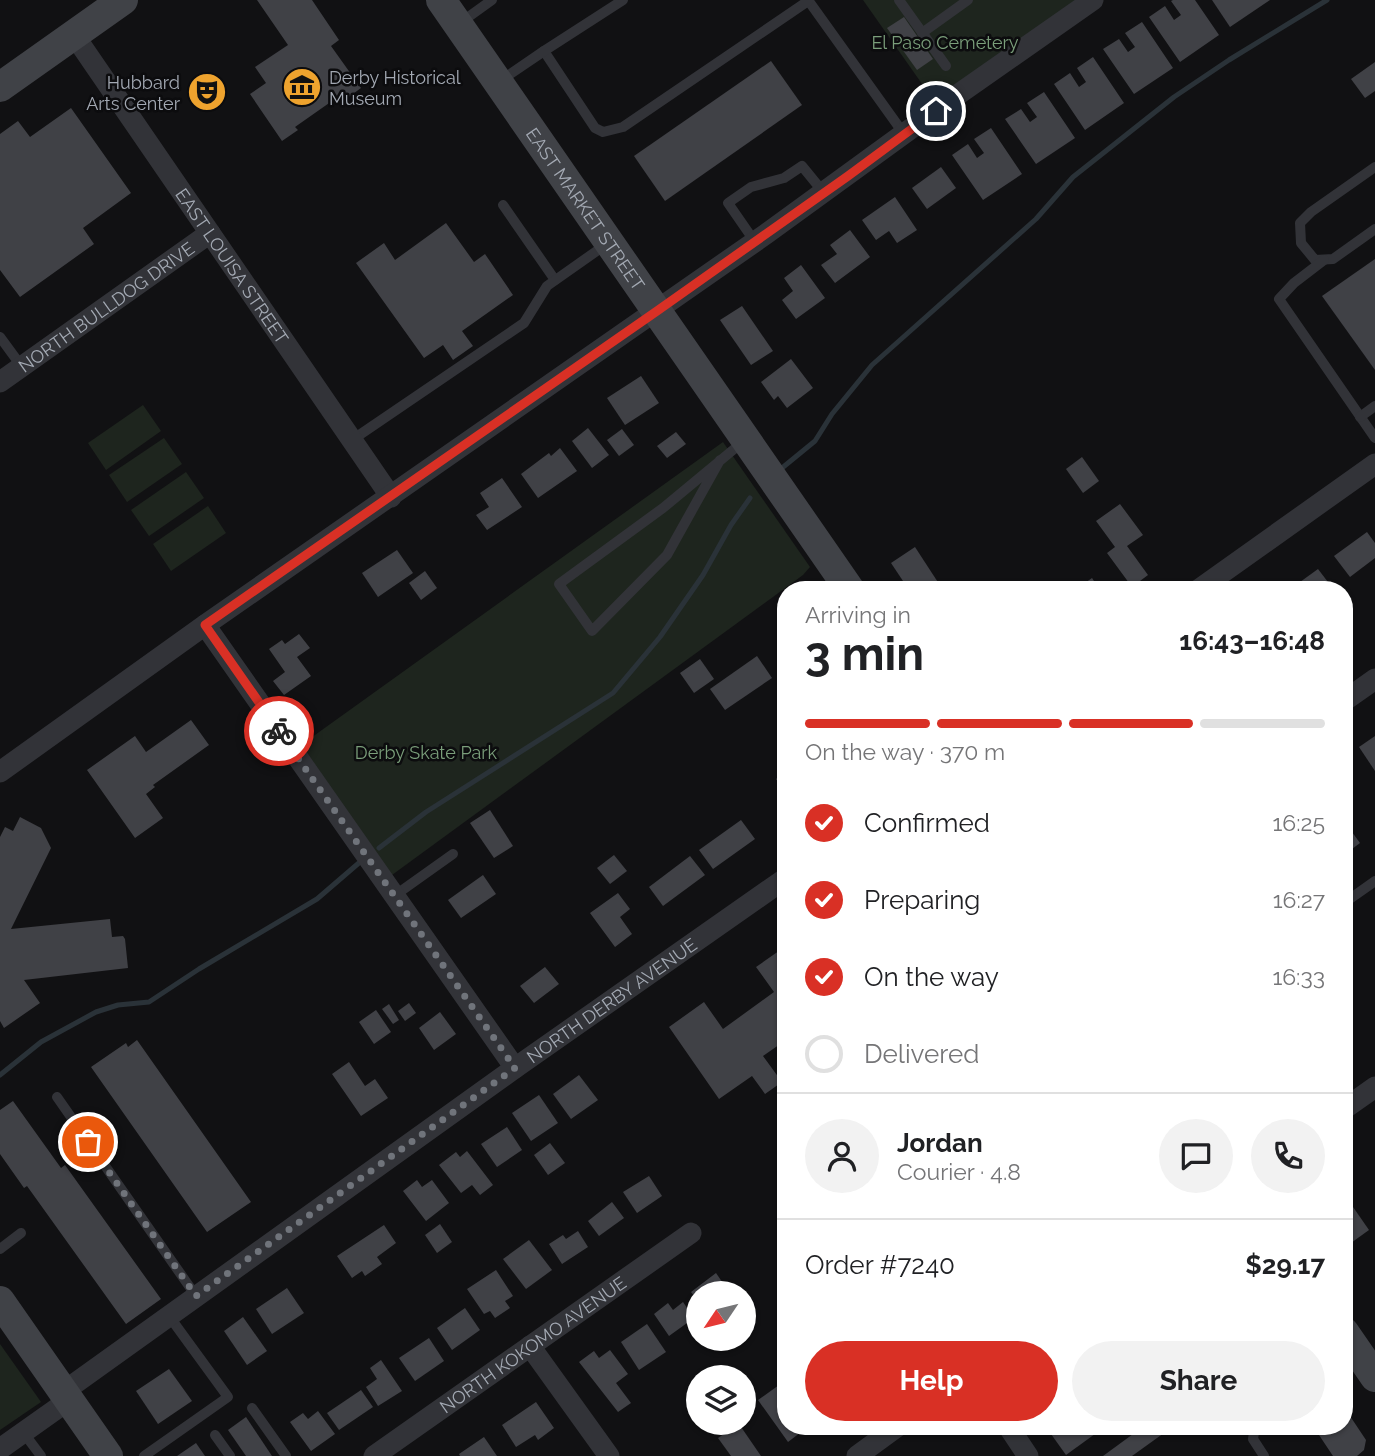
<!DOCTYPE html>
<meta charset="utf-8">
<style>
body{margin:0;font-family:Raleway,sans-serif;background:#f2f2f2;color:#202124;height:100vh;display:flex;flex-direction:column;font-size:26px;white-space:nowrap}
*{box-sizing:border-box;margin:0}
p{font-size:23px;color:#757577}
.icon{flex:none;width:38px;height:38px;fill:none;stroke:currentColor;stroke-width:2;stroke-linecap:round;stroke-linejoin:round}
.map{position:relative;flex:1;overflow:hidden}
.sheet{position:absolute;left:777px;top:581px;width:576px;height:854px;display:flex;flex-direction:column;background:#fff;border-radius:28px;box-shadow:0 2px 5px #0004}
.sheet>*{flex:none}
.needle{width:46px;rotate:235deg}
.buttons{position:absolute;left:686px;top:1281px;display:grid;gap:14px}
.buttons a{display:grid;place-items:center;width:70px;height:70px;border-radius:50%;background:#fff;box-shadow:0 2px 5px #0004;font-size:35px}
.pin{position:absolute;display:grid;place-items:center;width:60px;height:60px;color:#fff;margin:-30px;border:4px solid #fff;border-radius:50%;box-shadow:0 2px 7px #0007}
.courier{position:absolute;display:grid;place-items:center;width:70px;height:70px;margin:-35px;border:5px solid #d93025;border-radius:50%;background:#fff;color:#222;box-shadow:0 2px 9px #0007}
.head em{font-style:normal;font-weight:700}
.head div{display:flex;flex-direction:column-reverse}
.head{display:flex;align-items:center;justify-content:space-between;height:119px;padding:0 28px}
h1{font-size:46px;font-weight:700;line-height:52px}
.bar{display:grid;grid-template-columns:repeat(4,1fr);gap:10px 7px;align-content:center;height:84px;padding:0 28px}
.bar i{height:9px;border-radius:5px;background:#e0e0e0}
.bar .selected{background:#d93025}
.bar p{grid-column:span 4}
.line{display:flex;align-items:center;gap:18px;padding:0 28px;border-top:2px solid #e0e0e0}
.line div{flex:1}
.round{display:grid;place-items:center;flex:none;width:74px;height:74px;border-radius:37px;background:#f2f2f2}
ol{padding:0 28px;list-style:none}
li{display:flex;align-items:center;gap:21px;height:77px}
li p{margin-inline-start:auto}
li .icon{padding:7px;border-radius:50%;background:#d93025;color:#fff;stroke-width:4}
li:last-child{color:#757577}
li i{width:38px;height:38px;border:4px solid #e0e0e0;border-radius:50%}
.button{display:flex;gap:14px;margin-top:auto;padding:14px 28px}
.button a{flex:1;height:80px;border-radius:42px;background:#d93025;color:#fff;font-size:28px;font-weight:700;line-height:80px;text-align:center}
.button a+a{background:#f2f2f2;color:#202124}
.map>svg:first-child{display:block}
.green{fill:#1e251e}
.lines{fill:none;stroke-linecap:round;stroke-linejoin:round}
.stream{stroke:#2a3238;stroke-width:5}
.building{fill:#404146}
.lane{stroke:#323338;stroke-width:10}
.street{stroke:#323338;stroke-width:21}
.secondary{stroke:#404247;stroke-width:30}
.done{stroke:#70747b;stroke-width:7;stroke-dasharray:0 12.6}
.route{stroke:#d93025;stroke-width:9}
.labels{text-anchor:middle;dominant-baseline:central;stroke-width:5;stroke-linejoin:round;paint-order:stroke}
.park-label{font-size:18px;fill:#7a9e7a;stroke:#0c0c0e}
.poi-label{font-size:18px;fill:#a3a9b3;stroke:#0c0c0e;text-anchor:start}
.street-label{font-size:18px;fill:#a3a9b3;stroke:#0c0c0e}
</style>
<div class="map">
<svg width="1375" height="1456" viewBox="0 0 1375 1456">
<rect width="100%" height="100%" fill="#111113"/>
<g class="green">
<polygon points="863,0 1078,0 934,101"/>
<polygon points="143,405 161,431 106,470 88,443"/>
<polygon points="164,438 182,464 127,502 109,475"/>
<polygon points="723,442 810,567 803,575 392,875 301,745"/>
<polygon points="186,472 204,498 149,536 131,510"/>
<polygon points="208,506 226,533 171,571 153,544"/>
<polygon points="0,1344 41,1402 0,1430"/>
</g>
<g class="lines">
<g class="stream">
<polyline points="782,468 815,441 832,414 872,365 1036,219 1073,177 1174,97 1229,60 1327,0"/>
<polyline points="379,848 426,812 613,693 660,637 703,575 731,525 750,498"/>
<polyline points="0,1075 41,1042 96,1012 118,1005 149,1002 199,969 317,899 360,862"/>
</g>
</g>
<g class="building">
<polygon points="257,0 312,0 339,40 331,46 361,88 346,99 342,94 295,127 298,130 282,141 250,94 266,83 255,67 288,45"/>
<polygon points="1173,0 1195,0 1219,35 1180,62 1149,17 1165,6 1174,20 1181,15 1171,1"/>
<polygon points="1212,0 1270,0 1230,27"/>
<polygon points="904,17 933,59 917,70 887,28"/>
<polygon points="1142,22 1173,68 1134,94 1103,49 1119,39 1128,52 1135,47 1125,33"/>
<polygon points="1093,57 1124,103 1085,130 1054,84 1070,73 1079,87 1086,82 1077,68"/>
<polygon points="771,61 802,105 665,201 634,156"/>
<polygon points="1375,62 1375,91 1365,98 1351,79"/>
<polygon points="1044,92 1075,138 1036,164 1005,119 1021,109 1030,122 1037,117 1027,103"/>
<polygon points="71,108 131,193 83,228 94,244 20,297 0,270 0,134 18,121 30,137"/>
<polygon points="991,128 1022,174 983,200 952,155 968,144 977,158 984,153 974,139"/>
<polygon points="941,167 956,188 927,209 912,188"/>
<polygon points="895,197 917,230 897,243 889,231 876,240 862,220"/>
<polygon points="446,223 474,262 485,254 513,295 462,331 473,346 453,360 443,345 424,358 356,263 384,243 395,260"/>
<polygon points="850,230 870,257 835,283 821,265 837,254 830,245"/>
<polygon points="1375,259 1375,370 1322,296"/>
<polygon points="801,265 825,298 796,319 782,300 793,291 784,278"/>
<polygon points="742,306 773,351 751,365 720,320"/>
<polygon points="791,359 813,388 787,408 778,396 774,400 761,382"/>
<polygon points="641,376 659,403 625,425 607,398"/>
<polygon points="588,428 609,455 592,468 572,441"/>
<polygon points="622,429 634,445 619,456 607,440"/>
<polygon points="676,432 686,444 667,458 657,446"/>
<polygon points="560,448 577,471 538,498 521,474 549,453 551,456"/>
<polygon points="1082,457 1099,481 1083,493 1066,469"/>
<polygon points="502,478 522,507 487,530 476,515 489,507 480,493"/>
<polygon points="1120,504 1143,535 1127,546 1148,575 1132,587 1107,553 1115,547 1096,521"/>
<polygon points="1367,532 1375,543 1375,558 1350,577 1334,556"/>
<polygon points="915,547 943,590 909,590 891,563"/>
<polygon points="397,550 413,573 378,597 362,573"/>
<polygon points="1318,569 1331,586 1325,590 1289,590"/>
<polygon points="425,571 437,588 421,600 409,583"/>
<polygon points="1092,578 1100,590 1075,590"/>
<polygon points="299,634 310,648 297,657 311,676 284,695 273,681 285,672 269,649 282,640 285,644"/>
<polygon points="757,656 772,678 725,710 710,689"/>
<polygon points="700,659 714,679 694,693 680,673"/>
<polygon points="191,720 209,745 153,785 155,787 146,794 163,818 135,838 87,770 135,736 146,752"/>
<polygon points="1375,736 1375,771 1359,747"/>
<polygon points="786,771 786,792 776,779"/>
<polygon points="490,810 513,846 494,858 470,823"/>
<polygon points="20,817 41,828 51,848 11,929 110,919 112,937 123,936 125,939 128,968 24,980 40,1003 4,1028 0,1021 0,837 5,827 13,831"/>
<polygon points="741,820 755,839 713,869 699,850"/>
<polygon points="1344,821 1360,843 1344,855"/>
<polygon points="614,855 627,871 610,884 597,868"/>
<polygon points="690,856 705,875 663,906 649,887"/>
<polygon points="483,875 496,894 461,918 448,900"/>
<polygon points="618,893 630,909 620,917 632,934 615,947 590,913"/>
<polygon points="786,946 786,1040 763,1056 782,1082 765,1094 752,1076 719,1099 669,1027 704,1002 723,1029 774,992 756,967"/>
<polygon points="545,967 559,984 534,1003 520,986"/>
<polygon points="409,1003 416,1013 405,1021 398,1011"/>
<polygon points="389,1004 399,1020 393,1024 382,1009"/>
<polygon points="376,1010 391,1032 374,1044 359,1022"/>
<polygon points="440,1012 456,1034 434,1050 419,1028"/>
<polygon points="137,1040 251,1202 207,1232 91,1067 126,1043 128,1047"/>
<polygon points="349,1062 365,1086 375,1079 388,1098 361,1116 332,1074"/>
<polygon points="579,1075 598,1100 571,1119 553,1094"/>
<polygon points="539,1095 558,1123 531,1141 512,1113"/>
<polygon points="13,1101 61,1168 65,1165 161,1299 126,1324 27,1186 24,1188 0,1154 0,1110"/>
<polygon points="507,1127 522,1150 497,1167 481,1144"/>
<polygon points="550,1143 565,1163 548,1175 534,1155"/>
<polygon points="467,1151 493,1185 480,1195 472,1185 461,1193 439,1165 456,1152 460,1157"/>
<polygon points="649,1176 662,1196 637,1213 623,1192"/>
<polygon points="417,1180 422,1187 432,1180 449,1203 426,1221 403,1191"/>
<polygon points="1344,1194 1369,1230 1344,1248"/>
<polygon points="612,1202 624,1218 599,1236 588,1221"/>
<polygon points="440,1224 452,1242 437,1253 425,1235"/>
<polygon points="384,1225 396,1243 377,1257 382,1264 365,1276 362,1271 352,1278 337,1256"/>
<polygon points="578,1231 588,1247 562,1264 549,1244 563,1235 566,1239"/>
<polygon points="529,1240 552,1270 526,1289 503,1259"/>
<polygon points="496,1270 513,1296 505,1301 510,1308 495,1318 490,1311 484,1314 467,1289"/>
<polygon points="716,1273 727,1289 721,1293 698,1293 698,1301 691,1292"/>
<polygon points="287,1288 304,1313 272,1334 256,1309"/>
<polygon points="683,1302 694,1318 669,1336 654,1314 668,1303 673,1310"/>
<polygon points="465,1308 480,1330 452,1350 437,1328"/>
<polygon points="243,1317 267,1351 247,1365 224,1331"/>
<polygon points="647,1324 666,1352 639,1370 621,1342"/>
<polygon points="429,1338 444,1361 415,1381 399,1358"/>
<polygon points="610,1350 628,1374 616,1383 631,1403 618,1412 579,1362 594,1351 599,1358"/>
<polygon points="381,1360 402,1391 378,1406 366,1387 377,1379 370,1368"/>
<polygon points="169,1369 192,1401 158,1424 136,1391"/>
<polygon points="786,1380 786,1426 809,1426 788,1442 758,1400"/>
<polygon points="361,1390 373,1407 339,1430 327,1413"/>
<polygon points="536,1402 554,1428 538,1440 535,1435 516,1447 502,1425"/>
<polygon points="1344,1407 1366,1440 1364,1450 1357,1456 1333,1456 1313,1426 1344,1426"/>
<polygon points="318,1411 335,1434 311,1451 290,1422 303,1413 308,1419"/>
<polygon points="246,1417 272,1456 246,1456 228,1430"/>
<polygon points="739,1424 761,1456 731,1456 718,1438"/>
<polygon points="1062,1426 1106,1426 1066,1455 1051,1434"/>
<polygon points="1144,1426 1159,1426 1164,1433 1132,1456 1103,1456"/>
<polygon points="484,1437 497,1456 460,1456 459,1454"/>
<polygon points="196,1443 205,1456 177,1456"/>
</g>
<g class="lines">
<g class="lane">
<polyline points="808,0 904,134"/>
<polyline points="899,0 946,66"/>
<polyline points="460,23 492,0"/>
<polyline points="922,33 968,0"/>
<polyline points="544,51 595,128 603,132 623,127 808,1"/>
<polyline points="500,81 544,51 623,0"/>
<polyline points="1375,167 1311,212 1300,223 1301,243 1315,260 1333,259 1375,229"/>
<polyline points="503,205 555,280"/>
<polyline points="755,242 728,203 751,187 784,178 802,166 824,193"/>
<polyline points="1324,260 1294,283 1279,299 1375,438"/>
<polyline points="0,337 22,367"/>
<polyline points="1360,417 1375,406"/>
<polyline points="352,440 524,323 547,286 608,243"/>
<polyline points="720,460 667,555 592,631 559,584 663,508 745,440"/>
<polyline points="394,896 453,854"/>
<polyline points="1344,903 1375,881"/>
<polyline points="57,1097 196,1296"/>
<polyline points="0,1249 21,1233"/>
<polyline points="252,1408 286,1456"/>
<polyline points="1255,1426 1253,1439 1264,1456"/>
<polyline points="23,1432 41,1456"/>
<polyline points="215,1435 230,1456"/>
<polyline points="144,1456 228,1397 169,1316"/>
</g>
<g class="street">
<path id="s1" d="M74,35L391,497"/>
<path id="s2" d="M0,382L210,233"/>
<polyline points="1198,590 1375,464"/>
<polyline points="205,625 515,1068"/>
<polyline points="1344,701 1375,679"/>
<polyline points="0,772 205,625 766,234 953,98 1093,0"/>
<polyline points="1344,1109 1375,1087"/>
<polyline points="530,1346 609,1456"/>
<path id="s3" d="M63,1392L515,1068L786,878"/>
<polyline points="1008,1426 1028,1456"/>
<polyline points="0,1449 69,1400"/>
<path id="s4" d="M374,1456L691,1233"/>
<polyline points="857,1456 898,1426"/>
</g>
<g class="secondary">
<path id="s5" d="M441,0L850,590"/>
<polyline points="0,87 123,0"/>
<polyline points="0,1301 108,1456"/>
<polyline points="1344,1332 1375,1377"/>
</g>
</g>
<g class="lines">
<polyline class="done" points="88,1142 196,1296 515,1068 279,731"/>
<polyline class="route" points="279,731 205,625 657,311 848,176 936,111"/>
</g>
<defs>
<g id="museum-disc" transform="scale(2.0125)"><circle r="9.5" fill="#eea32e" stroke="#0c0c0e"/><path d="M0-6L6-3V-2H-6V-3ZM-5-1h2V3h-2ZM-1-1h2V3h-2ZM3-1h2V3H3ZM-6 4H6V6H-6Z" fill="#111"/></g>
<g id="theatre-disc" transform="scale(2.0125)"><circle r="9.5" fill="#eea32e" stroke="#0c0c0e"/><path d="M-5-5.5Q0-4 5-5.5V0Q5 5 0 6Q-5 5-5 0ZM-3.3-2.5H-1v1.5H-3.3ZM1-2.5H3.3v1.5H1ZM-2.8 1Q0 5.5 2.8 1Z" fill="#111"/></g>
</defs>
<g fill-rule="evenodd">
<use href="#museum-disc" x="302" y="87"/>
<use href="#theatre-disc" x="207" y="92"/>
</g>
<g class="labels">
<g class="park-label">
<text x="945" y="42">El Paso Cemetery</text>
<text x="426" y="752">Derby Skate Park</text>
</g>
<g class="poi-label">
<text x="329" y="77">Derby Historical<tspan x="329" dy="21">Museum</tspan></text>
<text x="180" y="82" text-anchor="end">Hubbard<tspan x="180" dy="21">Arts Center</tspan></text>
</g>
<g class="street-label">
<text stroke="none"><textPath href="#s5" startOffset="254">EAST MARKET STREET</textPath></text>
<text stroke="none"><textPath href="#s1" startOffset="280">EAST LOUISA STREET</textPath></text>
<text stroke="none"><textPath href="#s2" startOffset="130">NORTH BULLDOG DRIVE</textPath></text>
<text stroke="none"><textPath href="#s3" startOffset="674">NORTH DERBY AVENUE</textPath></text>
<text stroke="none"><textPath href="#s4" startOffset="194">NORTH KOKOMO AVENUE</textPath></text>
</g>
</g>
</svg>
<div class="buttons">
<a><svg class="needle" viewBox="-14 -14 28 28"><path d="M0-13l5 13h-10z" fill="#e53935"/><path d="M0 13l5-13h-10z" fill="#757577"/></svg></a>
<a><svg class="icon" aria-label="layers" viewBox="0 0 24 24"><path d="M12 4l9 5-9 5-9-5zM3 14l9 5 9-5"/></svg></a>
</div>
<div class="pin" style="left:88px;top:1142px;background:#ea580c"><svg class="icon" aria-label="bag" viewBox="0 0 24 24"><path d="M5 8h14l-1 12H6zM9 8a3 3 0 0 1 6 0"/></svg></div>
<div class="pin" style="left:936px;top:111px;background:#1f2937"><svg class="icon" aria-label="home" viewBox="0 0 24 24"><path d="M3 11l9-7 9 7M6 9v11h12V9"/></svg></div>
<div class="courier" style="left:279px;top:731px"><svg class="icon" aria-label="bike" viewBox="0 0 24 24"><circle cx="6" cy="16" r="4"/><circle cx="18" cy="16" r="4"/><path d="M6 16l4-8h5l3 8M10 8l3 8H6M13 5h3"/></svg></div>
<section class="sheet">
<div class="head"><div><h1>3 min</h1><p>Arriving in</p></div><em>16:43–16:48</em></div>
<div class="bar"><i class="selected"></i><i class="selected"></i><i class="selected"></i><i></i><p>On the way · 370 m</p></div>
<ol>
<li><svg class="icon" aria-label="check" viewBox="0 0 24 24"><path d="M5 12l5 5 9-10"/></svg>Confirmed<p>16:25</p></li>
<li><svg class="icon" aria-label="check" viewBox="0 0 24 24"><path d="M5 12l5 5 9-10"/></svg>Preparing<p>16:27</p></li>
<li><svg class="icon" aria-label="check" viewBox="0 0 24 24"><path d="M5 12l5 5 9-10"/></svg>On the way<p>16:33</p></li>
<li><i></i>Delivered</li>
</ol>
<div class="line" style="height:126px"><a class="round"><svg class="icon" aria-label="person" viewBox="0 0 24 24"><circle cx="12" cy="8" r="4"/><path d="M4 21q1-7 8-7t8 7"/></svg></a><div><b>Jordan</b><p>Courier · 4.8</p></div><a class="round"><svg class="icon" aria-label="chat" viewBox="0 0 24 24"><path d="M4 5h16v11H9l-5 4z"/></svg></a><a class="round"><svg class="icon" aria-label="phone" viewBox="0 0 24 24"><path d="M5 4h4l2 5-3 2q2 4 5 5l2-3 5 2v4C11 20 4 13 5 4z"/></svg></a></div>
<div class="line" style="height:91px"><div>Order #7240</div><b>$29.17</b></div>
<div class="button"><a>Help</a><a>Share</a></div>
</section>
</div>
